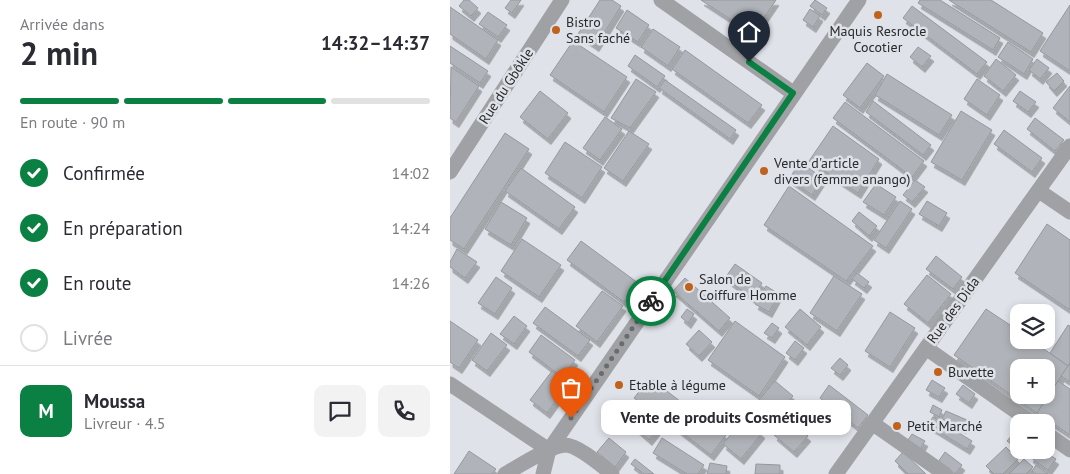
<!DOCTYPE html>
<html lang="fr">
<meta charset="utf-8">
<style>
body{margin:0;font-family:"PT Sans",sans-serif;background:#f2f2f3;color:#2b2b33;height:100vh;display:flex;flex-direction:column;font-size:19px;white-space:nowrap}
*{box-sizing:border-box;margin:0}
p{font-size:16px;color:#7c7c81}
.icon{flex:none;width:28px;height:28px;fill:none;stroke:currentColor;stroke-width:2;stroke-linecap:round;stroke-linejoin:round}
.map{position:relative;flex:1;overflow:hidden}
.sheet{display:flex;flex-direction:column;background:#fff;width:450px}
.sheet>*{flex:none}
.buttons{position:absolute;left:560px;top:304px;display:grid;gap:10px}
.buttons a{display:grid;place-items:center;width:45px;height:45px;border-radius:10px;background:#fff;box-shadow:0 2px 8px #0003;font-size:25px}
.pin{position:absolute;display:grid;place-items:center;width:42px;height:42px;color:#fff;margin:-51px -21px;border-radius:50% 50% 50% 0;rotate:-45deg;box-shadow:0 0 5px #0007}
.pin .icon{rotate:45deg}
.courier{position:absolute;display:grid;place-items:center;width:50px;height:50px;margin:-25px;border:4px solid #0b8043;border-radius:50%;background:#fff;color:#222;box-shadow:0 1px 6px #0007}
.bubble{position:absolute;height:35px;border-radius:10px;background:#fff;box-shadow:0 2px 8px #0003;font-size:16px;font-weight:700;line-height:35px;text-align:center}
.head em{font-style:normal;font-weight:700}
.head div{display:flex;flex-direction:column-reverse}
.head{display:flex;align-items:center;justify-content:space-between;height:85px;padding:0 20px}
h1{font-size:32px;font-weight:700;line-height:38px}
.bar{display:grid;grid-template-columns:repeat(4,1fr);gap:8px 5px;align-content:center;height:60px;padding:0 20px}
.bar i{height:6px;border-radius:4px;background:#e1e1e2}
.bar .current{background:#0b8043}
.bar p{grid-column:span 4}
.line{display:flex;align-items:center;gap:12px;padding:0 20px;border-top:1px solid #e1e1e2}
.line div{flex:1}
.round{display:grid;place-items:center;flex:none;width:52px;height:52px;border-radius:10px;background:#f2f2f3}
ol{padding:0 20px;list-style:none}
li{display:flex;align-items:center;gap:15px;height:55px}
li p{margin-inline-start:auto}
li .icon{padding:5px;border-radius:50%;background:#0b8043;color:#fff;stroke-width:4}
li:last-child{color:#7c7c81}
li i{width:28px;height:28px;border:2px solid #e1e1e2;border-radius:50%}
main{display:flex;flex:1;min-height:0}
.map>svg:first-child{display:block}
.building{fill:#b0b3b9;stroke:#95999e;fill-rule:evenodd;filter:url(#shadow)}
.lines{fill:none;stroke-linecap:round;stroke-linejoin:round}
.minor{stroke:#a0a1a4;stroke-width:15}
.done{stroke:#696b6e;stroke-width:5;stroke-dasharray:0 9}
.route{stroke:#0b8043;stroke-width:6}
.poi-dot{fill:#c0611c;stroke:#dfe2e8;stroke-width:2}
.labels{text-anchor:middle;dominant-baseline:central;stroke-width:5;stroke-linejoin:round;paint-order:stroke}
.poi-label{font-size:14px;fill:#2a2b2d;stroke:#dfe2e8;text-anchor:start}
.street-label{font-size:14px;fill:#2a2b2d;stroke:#dfe2e8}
</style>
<main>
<section class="sheet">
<div class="head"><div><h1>2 min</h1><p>Arrivée dans</p></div><em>14:32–14:37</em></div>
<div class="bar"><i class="current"></i><i class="current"></i><i class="current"></i><i></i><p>En route · 90 m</p></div>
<ol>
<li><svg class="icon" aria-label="check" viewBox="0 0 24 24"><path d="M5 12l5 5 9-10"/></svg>Confirmée<p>14:02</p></li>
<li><svg class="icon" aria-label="check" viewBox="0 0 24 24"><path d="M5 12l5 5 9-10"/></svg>En préparation<p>14:24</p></li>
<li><svg class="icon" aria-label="check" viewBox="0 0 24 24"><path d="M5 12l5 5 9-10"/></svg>En route<p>14:26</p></li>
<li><i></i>Livrée</li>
</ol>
<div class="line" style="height:90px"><b class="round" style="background:#0b8043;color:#fff">M</b><div><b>Moussa</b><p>Livreur · 4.5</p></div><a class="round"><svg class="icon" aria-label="chat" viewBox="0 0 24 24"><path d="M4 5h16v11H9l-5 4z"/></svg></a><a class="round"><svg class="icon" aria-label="phone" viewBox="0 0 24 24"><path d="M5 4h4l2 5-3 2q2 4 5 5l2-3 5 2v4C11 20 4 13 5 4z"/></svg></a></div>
</section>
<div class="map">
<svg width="620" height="474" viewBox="0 0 620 474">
<defs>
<filter id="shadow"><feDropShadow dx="3" dy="5.5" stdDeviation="0" flood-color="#0004"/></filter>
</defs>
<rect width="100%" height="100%" fill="#dfe2e8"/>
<g class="building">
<polygon points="14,0 19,0 28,8 21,16 9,6"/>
<polygon points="61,0 71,0 62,13 55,8"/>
<polygon points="150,0 162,0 171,6 146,46 128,34"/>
<polygon points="251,0 326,0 303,34"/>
<polygon points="365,0 377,8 372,15 360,6"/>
<polygon points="470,0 490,0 550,38 543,50 468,3"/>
<polygon points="499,0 541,0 593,33 581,52"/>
<polygon points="620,5 620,71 590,51"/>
<polygon points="462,6 537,62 527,74 453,18"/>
<polygon points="0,7 48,40 36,59 0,34"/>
<polygon points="360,9 370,16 363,27 353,20"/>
<polygon points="177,10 199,25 188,42 166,28"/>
<polygon points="38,12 57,25 48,37 29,24"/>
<polygon points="203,29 230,47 218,66 191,47"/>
<polygon points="123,41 177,77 154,112 100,75"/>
<polygon points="558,42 583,59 574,74 548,57"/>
<polygon points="0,46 38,71 30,83 0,63"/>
<polygon points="468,47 481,56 472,67 460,57"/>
<polygon points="235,50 312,105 298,123 222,69"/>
<polygon points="185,55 215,76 207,87 178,66"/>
<polygon points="546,59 566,75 553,91 534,76"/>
<polygon points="587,59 599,68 590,79 579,70"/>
<polygon points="417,63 434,76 410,108 393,95"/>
<polygon points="1,67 29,86 6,122 0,118"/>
<polygon points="607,73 614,81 604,91 596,82"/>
<polygon points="437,74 502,115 489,135 425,95"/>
<polygon points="186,79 206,92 180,128 161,118"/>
<polygon points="527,79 550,95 537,115 514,99"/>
<polygon points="215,80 286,130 280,139 209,88"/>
<polygon points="620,86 620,122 603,108"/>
<polygon points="90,91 118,113 98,139 70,117"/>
<polygon points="570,91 586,102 578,112 563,101"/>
<polygon points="423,101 481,145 473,155 416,112"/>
<polygon points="395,102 474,161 462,177 383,118"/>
<polygon points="511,111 542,130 512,180 481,162"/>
<polygon points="155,117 172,129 150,160 133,148"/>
<polygon points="585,118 614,140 605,151 577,129"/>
<polygon points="383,126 429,159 408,193 359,161"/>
<polygon points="554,130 592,158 582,172 544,144"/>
<polygon points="179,131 199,144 173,181 154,168"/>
<polygon points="55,133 79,149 14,249 0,240 0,218"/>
<polygon points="115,142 152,167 132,198 95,173"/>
<polygon points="350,162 373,178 362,195 339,179"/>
<polygon points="71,168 125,207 109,229 55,191"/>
<polygon points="465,180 475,187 462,202 453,195"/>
<polygon points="426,184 446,197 434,215 413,202"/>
<polygon points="339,186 423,246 396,281 314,225"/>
<polygon points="450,201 462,209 436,248 424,240"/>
<polygon points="477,201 497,213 489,226 469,214"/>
<polygon points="51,202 77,218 61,245 35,229"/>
<polygon points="409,212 427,226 419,236 402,221"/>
<polygon points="597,224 620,240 620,310 565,273"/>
<polygon points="72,239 111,265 89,297 51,271"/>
<polygon points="131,241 188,283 174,302 117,260"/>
<polygon points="7,249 27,262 15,278 0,267 0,262"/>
<polygon points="486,256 512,277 503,289 476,269"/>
<polygon points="285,264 312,283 302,298 275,278"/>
<polygon points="407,273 419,282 414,288 402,279"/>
<polygon points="477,275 501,294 478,323 454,304"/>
<polygon points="384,276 412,294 387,331 360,313"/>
<polygon points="46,277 62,288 45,314 28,303"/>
<polygon points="235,278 280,318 269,331 223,291"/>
<polygon points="316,286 329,294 319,312 305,304"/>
<polygon points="152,291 173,306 147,342 126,326"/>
<polygon points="95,307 140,340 128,356 83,323"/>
<polygon points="237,309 244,314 238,323 231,317"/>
<polygon points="350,309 371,327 357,345 335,327"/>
<path d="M536,309L569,331V340H581L618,366L587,413L504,355ZM569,368H596V395H569Z"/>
<polygon points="440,312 465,328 440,367 415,351"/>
<polygon points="64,316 77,326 64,344 50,334"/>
<polygon points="0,321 28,340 9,368 0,362"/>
<polygon points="285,321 335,357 309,396 258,360"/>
<polygon points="322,323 329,328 322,338 314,333"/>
<polygon points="618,325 620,326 620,363 618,366 600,353"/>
<polygon points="249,330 262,342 249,356 236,344"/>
<polygon points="41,333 57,345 37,371 22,360"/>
<polygon points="91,335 125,360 112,377 79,352"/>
<polygon points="345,341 354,348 345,360 336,353"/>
<polygon points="390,358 398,365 390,375 381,368"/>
<polygon points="620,363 620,382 611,376"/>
<polygon points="102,371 118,384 97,413 80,400"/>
<polygon points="200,378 235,405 220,425 184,398"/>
<polygon points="482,380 495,388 489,397 476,390"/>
<polygon points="325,381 343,396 316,428 298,413"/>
<polygon points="608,381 620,389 620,435 587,413"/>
<polygon points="379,385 418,415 408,428 370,398"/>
<polygon points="513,385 525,394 519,403 506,394"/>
<polygon points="483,405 492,410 489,417 480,412"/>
<polygon points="180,406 207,430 199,440 172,416"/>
<polygon points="242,408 276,435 261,455 226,428"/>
<polygon points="496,411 517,420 513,428 492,419"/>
<polygon points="483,417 522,441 517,449 478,425"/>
<polygon points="294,418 312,433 291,459 273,444"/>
<polygon points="337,419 358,436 344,452 324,435"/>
<polygon points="462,434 475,441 469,451 456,443"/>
<polygon points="562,435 569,440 568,450 557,441"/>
<polygon points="159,438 176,452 165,467 147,452"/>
<polygon points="212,438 254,465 248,474 237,474 203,453"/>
<polygon points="556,447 568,459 553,474 544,474 536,466"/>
<polygon points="585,450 592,450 606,459 598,470 580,457"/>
<polygon points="19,451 46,469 42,474 4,474"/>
<polygon points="453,452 476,474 458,474 445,461"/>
<polygon points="495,452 512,465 505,474 488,462"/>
<polygon points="185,459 204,474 194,474 181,464"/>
<polygon points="574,459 583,467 576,474 559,474"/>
<polygon points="260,463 277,466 276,474 257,474"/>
<polygon points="306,464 330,465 330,474 305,474"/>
<polygon points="586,465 598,474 586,474 582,471"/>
</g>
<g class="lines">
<g class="minor">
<polyline points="211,0 343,93"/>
<polyline points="0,172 112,0"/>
<polyline points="589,191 620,212"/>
<polyline points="476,348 581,422"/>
<polyline points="0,384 99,450"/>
<polyline points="422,423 495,474"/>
<polyline points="596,433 620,450"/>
<path d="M55,474C69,466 100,446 115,445C128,445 152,466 162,474"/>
<polyline points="93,474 99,450 409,0"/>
<polyline points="386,474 620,146"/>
</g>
</g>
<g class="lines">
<polyline class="done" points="121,418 201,301"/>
<polyline class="route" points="201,301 343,93 299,62"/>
</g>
<g class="poi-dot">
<circle cx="428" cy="15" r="5"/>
<circle cx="106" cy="30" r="5"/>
<circle cx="314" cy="171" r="5"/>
<circle cx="239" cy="287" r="5"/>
<circle cx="488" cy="372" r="5"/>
<circle cx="169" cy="385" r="5"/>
<circle cx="447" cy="426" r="5"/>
</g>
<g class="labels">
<g class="poi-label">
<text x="116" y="22">Bistro<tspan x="116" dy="16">Sans faché</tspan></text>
<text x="428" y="31" text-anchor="middle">Maquis Resrocle<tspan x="428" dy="16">Cocotier</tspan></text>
<text x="324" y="163">Vente d'article<tspan x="324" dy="16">divers (femme anango)</tspan></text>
<text x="249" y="279">Salon de<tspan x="249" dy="16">Coiffure Homme</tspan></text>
<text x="498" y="372">Buvette</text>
<text x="179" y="385">Etable à légume</text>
<text x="457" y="426">Petit Marché</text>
</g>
<g class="street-label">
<text transform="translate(56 86) rotate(-57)">Rue du Gbôkle</text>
<text transform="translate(503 310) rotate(-54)">Rue des Dida</text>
</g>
</g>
</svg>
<div class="buttons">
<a><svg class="icon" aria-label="layers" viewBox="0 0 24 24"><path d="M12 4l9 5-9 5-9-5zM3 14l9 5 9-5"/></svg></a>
<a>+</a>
<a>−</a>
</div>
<div class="pin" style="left:121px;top:418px;background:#ea580c"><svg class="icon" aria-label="bag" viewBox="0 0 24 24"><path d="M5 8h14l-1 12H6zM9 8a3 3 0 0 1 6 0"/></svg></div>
<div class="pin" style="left:299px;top:62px;background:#1f2937"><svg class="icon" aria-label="home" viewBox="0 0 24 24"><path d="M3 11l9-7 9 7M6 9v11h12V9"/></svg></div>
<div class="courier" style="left:201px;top:301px"><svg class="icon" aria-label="bike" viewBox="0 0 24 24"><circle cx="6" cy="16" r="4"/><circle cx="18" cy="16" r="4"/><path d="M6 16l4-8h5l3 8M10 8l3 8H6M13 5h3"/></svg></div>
<div class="bubble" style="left:151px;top:400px;width:250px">Vente de produits Cosmétiques</div>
</div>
</main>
